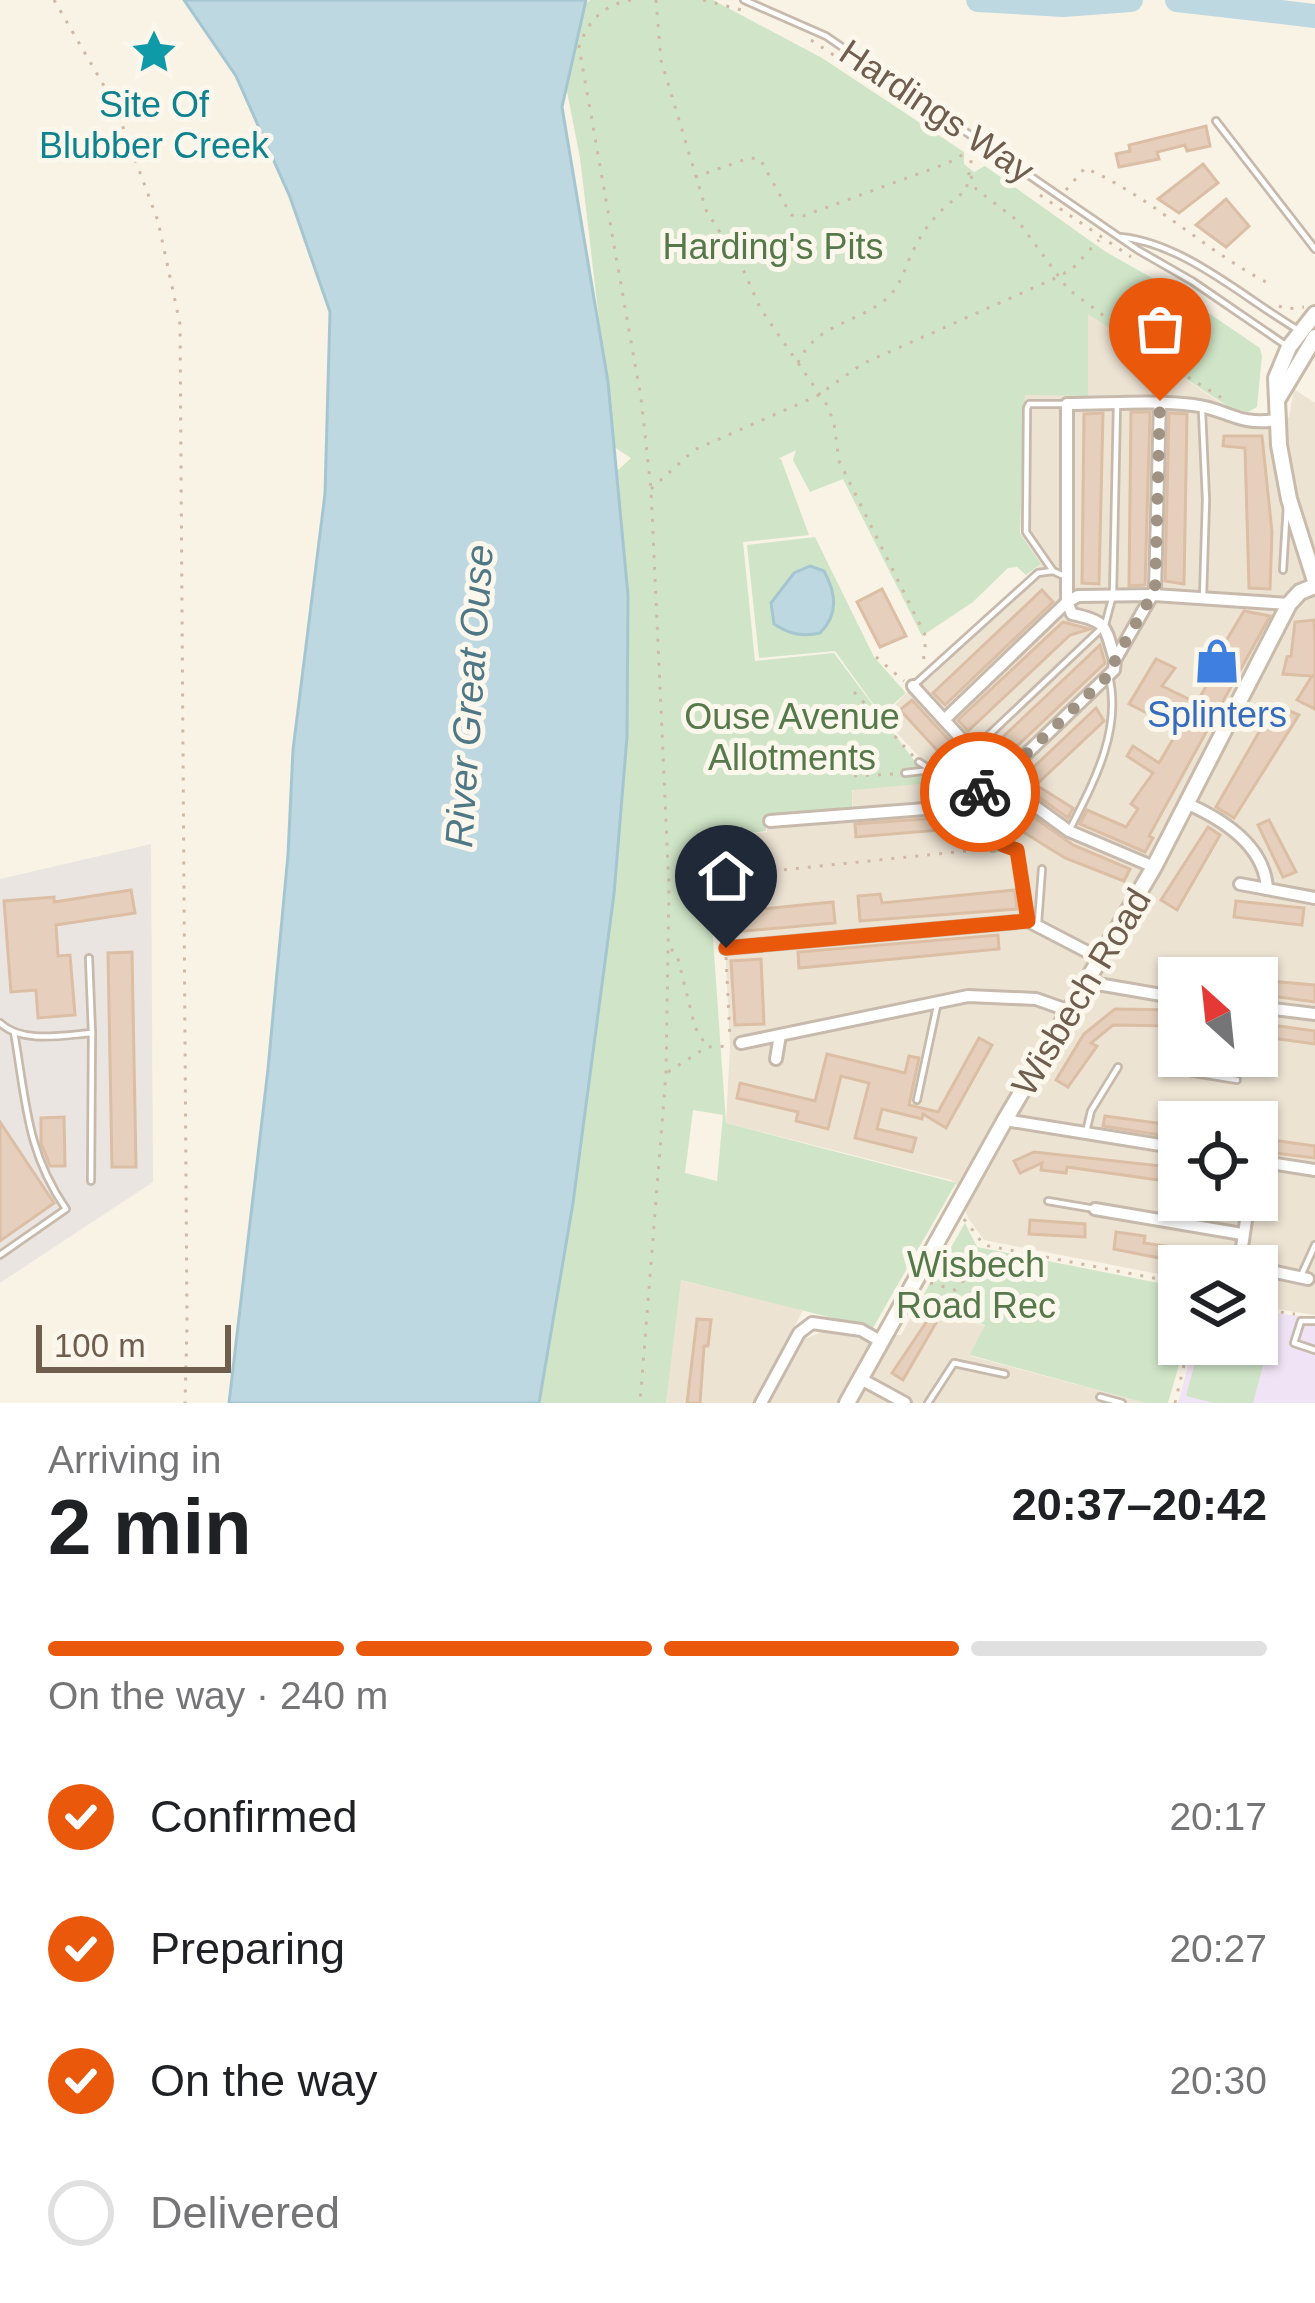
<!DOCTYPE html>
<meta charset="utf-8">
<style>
body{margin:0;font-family:Arial,sans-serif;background:#f6f6f6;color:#202124;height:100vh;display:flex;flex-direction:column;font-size:45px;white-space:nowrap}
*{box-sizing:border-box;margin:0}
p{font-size:39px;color:#757577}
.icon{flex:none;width:66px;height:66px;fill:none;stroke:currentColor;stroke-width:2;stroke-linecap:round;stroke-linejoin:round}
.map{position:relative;height:1403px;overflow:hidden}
.panel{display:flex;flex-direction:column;background:#fff;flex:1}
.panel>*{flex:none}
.needle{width:78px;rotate:333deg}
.controls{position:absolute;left:1158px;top:957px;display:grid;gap:24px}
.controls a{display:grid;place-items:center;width:120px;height:120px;border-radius:0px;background:#fff;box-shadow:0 3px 9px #0004;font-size:60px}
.scale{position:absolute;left:36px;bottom:30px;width:195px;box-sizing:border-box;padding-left:12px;border:6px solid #6f5d4e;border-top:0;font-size:33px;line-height:42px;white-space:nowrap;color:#6f5d4e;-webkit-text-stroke:9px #fcf7ec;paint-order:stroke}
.pin{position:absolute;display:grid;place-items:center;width:102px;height:102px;color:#fff;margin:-123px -51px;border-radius:50% 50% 50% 0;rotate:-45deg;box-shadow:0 0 12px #0007}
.pin .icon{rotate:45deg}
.courier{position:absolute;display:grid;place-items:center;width:120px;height:120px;margin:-60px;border:9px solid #ea580c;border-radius:50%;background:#fff;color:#222;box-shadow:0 3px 15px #0007}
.overview em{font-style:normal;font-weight:600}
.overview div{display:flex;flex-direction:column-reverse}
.overview{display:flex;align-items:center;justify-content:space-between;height:204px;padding:0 48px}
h1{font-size:78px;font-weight:600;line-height:90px}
.bar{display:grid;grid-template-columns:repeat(4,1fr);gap:18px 12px;align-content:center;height:144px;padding:0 48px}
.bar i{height:15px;border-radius:9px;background:#e0e0e0}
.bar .active{background:#ea580c}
.bar p{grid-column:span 4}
ol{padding:0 48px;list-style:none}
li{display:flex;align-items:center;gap:36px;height:132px}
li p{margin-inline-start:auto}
li .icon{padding:12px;border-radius:50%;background:#ea580c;color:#fff;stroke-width:4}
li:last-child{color:#757577}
li i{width:66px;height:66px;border:6px solid #e0e0e0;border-radius:50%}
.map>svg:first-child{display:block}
.residential{fill:#ede3d3;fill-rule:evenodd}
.industrial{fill:#eae5e0}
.education{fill:#f0e3f5}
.green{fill:#d0e5c7;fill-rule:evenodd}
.water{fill:#bdd8e0;stroke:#a5c6d0;stroke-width:3}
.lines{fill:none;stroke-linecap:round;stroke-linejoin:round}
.river{stroke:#bdd8e0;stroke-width:24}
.building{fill:#e6d0bd;stroke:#dbbea4;stroke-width:3}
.lane-casing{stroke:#c7baac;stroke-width:10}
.street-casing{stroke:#c7baac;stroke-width:16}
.secondary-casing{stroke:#c9bbaa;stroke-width:20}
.path{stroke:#cfb9a5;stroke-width:3;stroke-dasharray:3 9;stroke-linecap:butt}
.lane{stroke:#fff;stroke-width:4.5}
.street{stroke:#fff;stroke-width:10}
.secondary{stroke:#fff;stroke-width:14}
.done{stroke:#9f9283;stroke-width:12;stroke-dasharray:0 21.6}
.route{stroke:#ea580c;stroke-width:15}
.labels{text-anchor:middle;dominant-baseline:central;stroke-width:10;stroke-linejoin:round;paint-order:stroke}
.culture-label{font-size:36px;fill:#0d838f;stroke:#fcf7ec}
.street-label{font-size:36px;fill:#6f5d4e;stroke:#fcf7ec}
.park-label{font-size:36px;fill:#55794b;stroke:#fcf7ec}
.shop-label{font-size:36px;fill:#366cbe;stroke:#fcf7ec}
.water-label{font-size:39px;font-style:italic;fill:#4f7886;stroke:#fcf7ec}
</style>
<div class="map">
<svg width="1315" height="1403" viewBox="0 0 1315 1403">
<rect width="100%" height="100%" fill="#f9f3e6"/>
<g class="residential">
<path d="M1087,313L1240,416L1289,417L1294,389L1315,403V1315L1257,1306V1266H1179V1278L984,1240L968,1218L956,1184L951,1180L726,1123L730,1046L723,904L706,839L767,832L768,823L853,817L852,793L859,771L923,761L882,717L1041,564L1021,532L1025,394ZM1179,978H1257V1056H1179ZM1179,1122H1257V1200H1179Z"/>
<polygon points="680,1280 803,1310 755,1403 666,1403"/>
<polygon points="917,1306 985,1326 971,1356 1145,1403 768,1403 804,1339 827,1330 854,1337 901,1335"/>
</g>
<polygon class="industrial" points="151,844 153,1182 0,1283 0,879"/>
<polygon class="education" points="1257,1311 1315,1318 1315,1403 1178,1403 1194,1344 1257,1344"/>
<g class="green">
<path d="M590,0H713L822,58L964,152V164L974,172L985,166L1106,252L1179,293L1260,348L1262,356L1257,407L1248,412L1230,408L1088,314V396L1025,395L1020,533L1041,564L1026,575L1017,567L1008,568L973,602L922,636L843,479L810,492L793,460L796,450L778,459H781L809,535L743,542L755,661L834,653L931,783L852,790V813L766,817V831L706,839L726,1123L956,1183L873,1328L681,1280L666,1403H539L573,1203L614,894L628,595L617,471L631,458L614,447L580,158L561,61L575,15ZM693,1110L723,1115L717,1181L685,1173Z"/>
<polygon points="815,537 874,657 906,693 881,715 835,651 759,658 747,545"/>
<polygon points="965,1223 977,1247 1179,1287 1179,1344 1185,1344 1168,1403 1145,1403 970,1355 985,1325 917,1306"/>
<polygon points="1257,1325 1273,1329 1253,1403 1214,1403 1186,1396 1200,1344 1257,1344"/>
</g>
<g class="water">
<polygon points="184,0 586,0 562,107 608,382 628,595 627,737 614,894 573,1203 539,1403 229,1403 268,1069 288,855 293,750 325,494 330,312 290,197 236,76"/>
<path d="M810,566L824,571C836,593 839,614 820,633C802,637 789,634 774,624L771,603L794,573Z"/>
</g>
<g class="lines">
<g class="river">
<polyline points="978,0 1063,5 1131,0"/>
<polyline points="1177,0 1315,16"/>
</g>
</g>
<g class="building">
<polygon points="1206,126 1210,146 1187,151 1185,145 1157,152 1159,159 1119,167 1116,154 1130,151 1129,145"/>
<polygon points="1203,164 1218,183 1210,189 1179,213 1158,199"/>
<polygon points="1226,199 1249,226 1226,247 1196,225"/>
<polygon points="1131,412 1150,412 1145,585 1129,586"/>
<polygon points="1103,413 1099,584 1082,583 1084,414"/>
<polygon points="1169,413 1187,414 1184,584 1165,581"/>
<polygon points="1224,436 1262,436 1272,532 1270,589 1249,588 1245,448 1223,446"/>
<polygon points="882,589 906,636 880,647 857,602"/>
<polygon points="1042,590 1053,602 945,705 933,693"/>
<polygon points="1244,611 1270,616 1149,836 1153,838 1145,852 1080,824 1087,810 1126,827 1138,809 1131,804 1153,773 1127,756 1133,746 1159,763 1179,729 1129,704 1156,659 1175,668 1162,686 1197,703 1214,671 1203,666 1210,652 1217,656"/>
<polygon points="1314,620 1315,636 1315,709 1297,700 1312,676 1283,674 1287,657 1291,656 1295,622"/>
<polygon points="1063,622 1090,629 1070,635 968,731 958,720"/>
<polygon points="1100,645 1105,663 998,764 987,752"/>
<polygon points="912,700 982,776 971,787 900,710"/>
<polygon points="1280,707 1299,715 1234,818 1216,807 1262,727 1266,729"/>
<polygon points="1096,708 1104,721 1036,785 1073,808 1068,818 1018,782"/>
<polygon points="996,790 1073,845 1130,869 1124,881 1065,858 988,810 981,803"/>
<polygon points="964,816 965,828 856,837 855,824"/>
<polygon points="1269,820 1296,872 1283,877 1258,825"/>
<polygon points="1208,827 1220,835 1177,910 1161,900"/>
<polygon points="760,840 762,871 727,873 726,842"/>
<polygon points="131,890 135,913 56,925 58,956 70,955 75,1015 38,1018 36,990 11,992 4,901 54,897 54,902"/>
<polygon points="1015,890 1017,909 860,921 858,896 880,894 882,903"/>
<polygon points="1236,901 1304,908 1302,925 1234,917"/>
<polygon points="833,902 835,923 734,932 731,912"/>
<polygon points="998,935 999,949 799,968 798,952"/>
<polygon points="132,952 136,1167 112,1167 108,953"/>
<polygon points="761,959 764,1024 735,1025 731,961"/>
<polygon points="1257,980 1315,985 1315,1002 1257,994"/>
<polygon points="1115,1009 1174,1010 1173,1026 1113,1025 1091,1043 1097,1046 1068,1087 1056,1080 1084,1034"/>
<polygon points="1257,1023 1315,1031 1315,1044 1257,1036"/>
<polygon points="979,1038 992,1045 946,1128 923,1114 922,1119 882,1109 877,1129 916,1138 912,1152 855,1138 869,1083 841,1076 828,1129 796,1121 798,1112 737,1098 740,1083 815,1101 827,1054 905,1073 909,1056 919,1058 909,1105 938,1112"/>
<polygon points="1105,1116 1179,1126 1179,1138 1103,1126"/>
<polygon points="64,1117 65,1166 50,1166 41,1143 41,1118"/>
<polygon points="0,1122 54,1203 0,1241"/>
<polygon points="1257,1138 1315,1146 1315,1158 1257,1151"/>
<polygon points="1034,1152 1179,1168 1179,1183 1067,1167 1066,1173 1041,1170 1042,1163 1020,1173 1014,1161"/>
<polygon points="1030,1220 1085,1224 1085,1237 1029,1234"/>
<polygon points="1116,1232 1145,1236 1144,1243 1186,1249 1184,1263 1114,1249"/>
<polygon points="929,1318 936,1323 903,1380 892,1373"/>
<polygon points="697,1319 711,1320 708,1346 704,1346 700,1403 687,1403"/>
</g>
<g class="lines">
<g class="lane-casing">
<g id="lane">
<polyline points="744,0 826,36 1138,250 1192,281 1284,344"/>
<polyline points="1216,121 1315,249"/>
<path d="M1121,237C1186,244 1245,299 1300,331"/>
<polyline points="1202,411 1206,500 1203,597"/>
<polyline points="1283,570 1287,505"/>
<polyline points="1053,571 1026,532 1027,408 1029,404 1063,404"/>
<polyline points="913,686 1038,573 1053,571 1066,577"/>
<polyline points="974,749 1105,625 1113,595 1117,404"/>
<polyline points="931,770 1003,845"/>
<polyline points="905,773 931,770 919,762"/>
<path d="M1070,829C1094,782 1122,730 1109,676"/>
<polyline points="993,848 1003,845 1017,850 1028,921"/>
<polyline points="1038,923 1042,869"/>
<path d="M0,1023C22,1044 64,1035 92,1033L89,958"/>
<polyline points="1179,1053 1182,1071 1237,1080"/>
<polyline points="917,1100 937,1006"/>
<polyline points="1086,1132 1091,1111 1118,1067"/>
<polyline points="91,1181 92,1033"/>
<polyline points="1048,1201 1095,1209"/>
<path d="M0,1255L66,1209C26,1151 26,1100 14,1032"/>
<polyline points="1300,1278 1315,1245"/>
<polyline points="1315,1321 1301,1321 1294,1343 1315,1350"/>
<polyline points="1100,1397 1122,1403"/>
<polyline points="928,1403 954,1363 1005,1374"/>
</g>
</g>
<g class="street-casing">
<g id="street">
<path d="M1067,602V404C1110,404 1152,400 1193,405C1228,409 1236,426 1277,420"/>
<path d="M1067,602L1072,614C1108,621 1105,627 1115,660"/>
<polyline points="913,686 999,780 1069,831 1154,867"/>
<polyline points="944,720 1067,602 1078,596 1154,595 1289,604"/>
<polyline points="999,780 1114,670 1115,660 1155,590 1160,401"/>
<path d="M1188,804C1224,820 1265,847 1267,889"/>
<polyline points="770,821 964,806 996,777"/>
<polyline points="1240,884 1315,898"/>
<polyline points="726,948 1028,921 1101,959"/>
<polyline points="1086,982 1179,998"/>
<polyline points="1257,1007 1315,1014"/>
<polyline points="741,1043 968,996 1036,999 1070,1011"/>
<polyline points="776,1059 780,1035"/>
<polyline points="1005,1120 1179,1148"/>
<polyline points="1257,1161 1315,1170"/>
<polyline points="1249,1200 1242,1247 1253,1266"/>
<polyline points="1095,1209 1242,1234"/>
<polyline points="1257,1268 1308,1279"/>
<polyline points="861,1379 905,1403"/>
<polyline points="761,1403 799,1333 812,1323 861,1330 882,1342"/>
</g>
</g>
<g class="secondary-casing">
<g id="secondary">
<polyline points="1315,314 1289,347 1276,378 1279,445 1289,499 1315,581"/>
<polyline points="1279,397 1315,337"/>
<polyline points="847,1403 1005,1120 1154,867 1289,604 1300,592 1315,586"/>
</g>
</g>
<g class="path">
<polyline points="54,0 114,103 158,221 180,324 187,1324 185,1403"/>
<path d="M631,0C603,5 588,21 579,47L641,398L651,489L659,665L669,888L666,1073L640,1403"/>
<polyline points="656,0 661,60 706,210 743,269 760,308 827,405 834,423 839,461 926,637 923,665"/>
<polyline points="703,0 742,10"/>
<polyline points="811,40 888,91"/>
<polyline points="971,176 976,189 1018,221 1068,289 1178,371 1222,398"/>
<polyline points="695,177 749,158 760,159 791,215 803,216 948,163 973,149"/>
<path d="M1066,190L1085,168C1150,196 1203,249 1266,282"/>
<polyline points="1040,195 1131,257"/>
<polyline points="1279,306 1287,309 1304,307"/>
<path d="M798,363C814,326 852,324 881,303C899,291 903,273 911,255C924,227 940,208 966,191L973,150"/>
<polyline points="651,489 694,450 817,396 862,364 1058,277 1073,268 1099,240"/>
<polyline points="876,657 904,681"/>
<polyline points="854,692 914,757"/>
<polyline points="1155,700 1212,731"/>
<polyline points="854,776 894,774"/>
<polyline points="772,871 985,849"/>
<polyline points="671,949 677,955 695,1027 707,1047"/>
<polyline points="726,957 730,1038"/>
<polyline points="668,1072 707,1047 729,1046"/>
<polyline points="964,1219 984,1245 1179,1283"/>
<polyline points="930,1283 955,1290 965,1279 969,1262 990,1248"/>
<polyline points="1257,1309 1295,1314"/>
<polyline points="1175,1403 1189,1344"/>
</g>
<use href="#lane" class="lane"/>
<use href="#street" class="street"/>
<use href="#secondary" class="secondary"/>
</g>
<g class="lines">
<polyline class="done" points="980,792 996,777 999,780 1114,670 1115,660 1155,590 1160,401"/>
<polyline class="route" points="726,948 1028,921 1017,850 1003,845 964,806 980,792"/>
</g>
<defs>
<g id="sight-bare" transform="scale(3.6)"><path d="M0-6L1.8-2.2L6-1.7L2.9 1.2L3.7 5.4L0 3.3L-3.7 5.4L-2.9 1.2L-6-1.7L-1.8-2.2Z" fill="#0f9aa8" stroke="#fcf7ec" stroke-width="2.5" paint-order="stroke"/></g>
<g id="shop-bare" transform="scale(3.6)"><path d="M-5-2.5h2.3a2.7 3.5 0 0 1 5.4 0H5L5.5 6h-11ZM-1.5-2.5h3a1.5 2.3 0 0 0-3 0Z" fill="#3f7fe0" stroke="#fcf7ec" stroke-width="2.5" paint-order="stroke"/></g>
</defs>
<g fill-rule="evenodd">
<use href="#sight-bare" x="154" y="52"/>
<use href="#shop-bare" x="1217" y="661"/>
</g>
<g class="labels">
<g class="culture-label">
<text x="154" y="104">Site Of<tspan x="154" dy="41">Blubber Creek</tspan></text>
</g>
<g class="street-label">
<text transform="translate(937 111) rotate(34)">Hardings Way</text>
<text transform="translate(1081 992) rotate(-59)">Wisbech Road</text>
</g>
<g class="park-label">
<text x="773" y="246">Harding's Pits</text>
<text x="792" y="716">Ouse Avenue<tspan x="792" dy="41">Allotments</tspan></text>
<text x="976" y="1264">Wisbech<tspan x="976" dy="41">Road Rec</tspan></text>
</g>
<g class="shop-label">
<text x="1217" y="714">Splinters</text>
</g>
<g class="water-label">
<text transform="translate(469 696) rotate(-86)">River Great Ouse</text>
</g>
</g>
</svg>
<div class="controls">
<a><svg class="needle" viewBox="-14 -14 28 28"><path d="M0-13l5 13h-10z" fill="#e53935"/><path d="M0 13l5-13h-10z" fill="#757577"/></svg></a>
<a><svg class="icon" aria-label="locate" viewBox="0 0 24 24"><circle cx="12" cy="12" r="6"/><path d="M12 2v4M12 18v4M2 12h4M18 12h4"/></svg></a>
<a><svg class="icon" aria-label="layers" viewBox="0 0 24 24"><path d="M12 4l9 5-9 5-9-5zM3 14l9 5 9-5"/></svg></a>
</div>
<div class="scale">100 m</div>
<div class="pin" style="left:1160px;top:401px;background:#ea580c"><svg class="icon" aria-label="bag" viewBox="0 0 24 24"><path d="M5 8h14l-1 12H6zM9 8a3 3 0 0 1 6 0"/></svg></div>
<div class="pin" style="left:726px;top:948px;background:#1f2937"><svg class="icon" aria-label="home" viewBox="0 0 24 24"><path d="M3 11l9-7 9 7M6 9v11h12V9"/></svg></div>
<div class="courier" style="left:980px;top:792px"><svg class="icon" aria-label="bike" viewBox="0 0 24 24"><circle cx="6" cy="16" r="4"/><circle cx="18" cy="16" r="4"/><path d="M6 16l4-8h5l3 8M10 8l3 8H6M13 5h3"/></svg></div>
</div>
<section class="panel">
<div class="overview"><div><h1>2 min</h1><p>Arriving in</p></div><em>20:37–20:42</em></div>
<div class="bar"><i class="active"></i><i class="active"></i><i class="active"></i><i></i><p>On the way · 240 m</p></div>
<ol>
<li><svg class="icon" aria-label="check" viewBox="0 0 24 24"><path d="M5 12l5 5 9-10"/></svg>Confirmed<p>20:17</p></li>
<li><svg class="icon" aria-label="check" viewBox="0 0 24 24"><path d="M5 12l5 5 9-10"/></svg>Preparing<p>20:27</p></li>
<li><svg class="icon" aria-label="check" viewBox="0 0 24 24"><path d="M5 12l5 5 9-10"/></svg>On the way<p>20:30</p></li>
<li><i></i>Delivered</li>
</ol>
</section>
